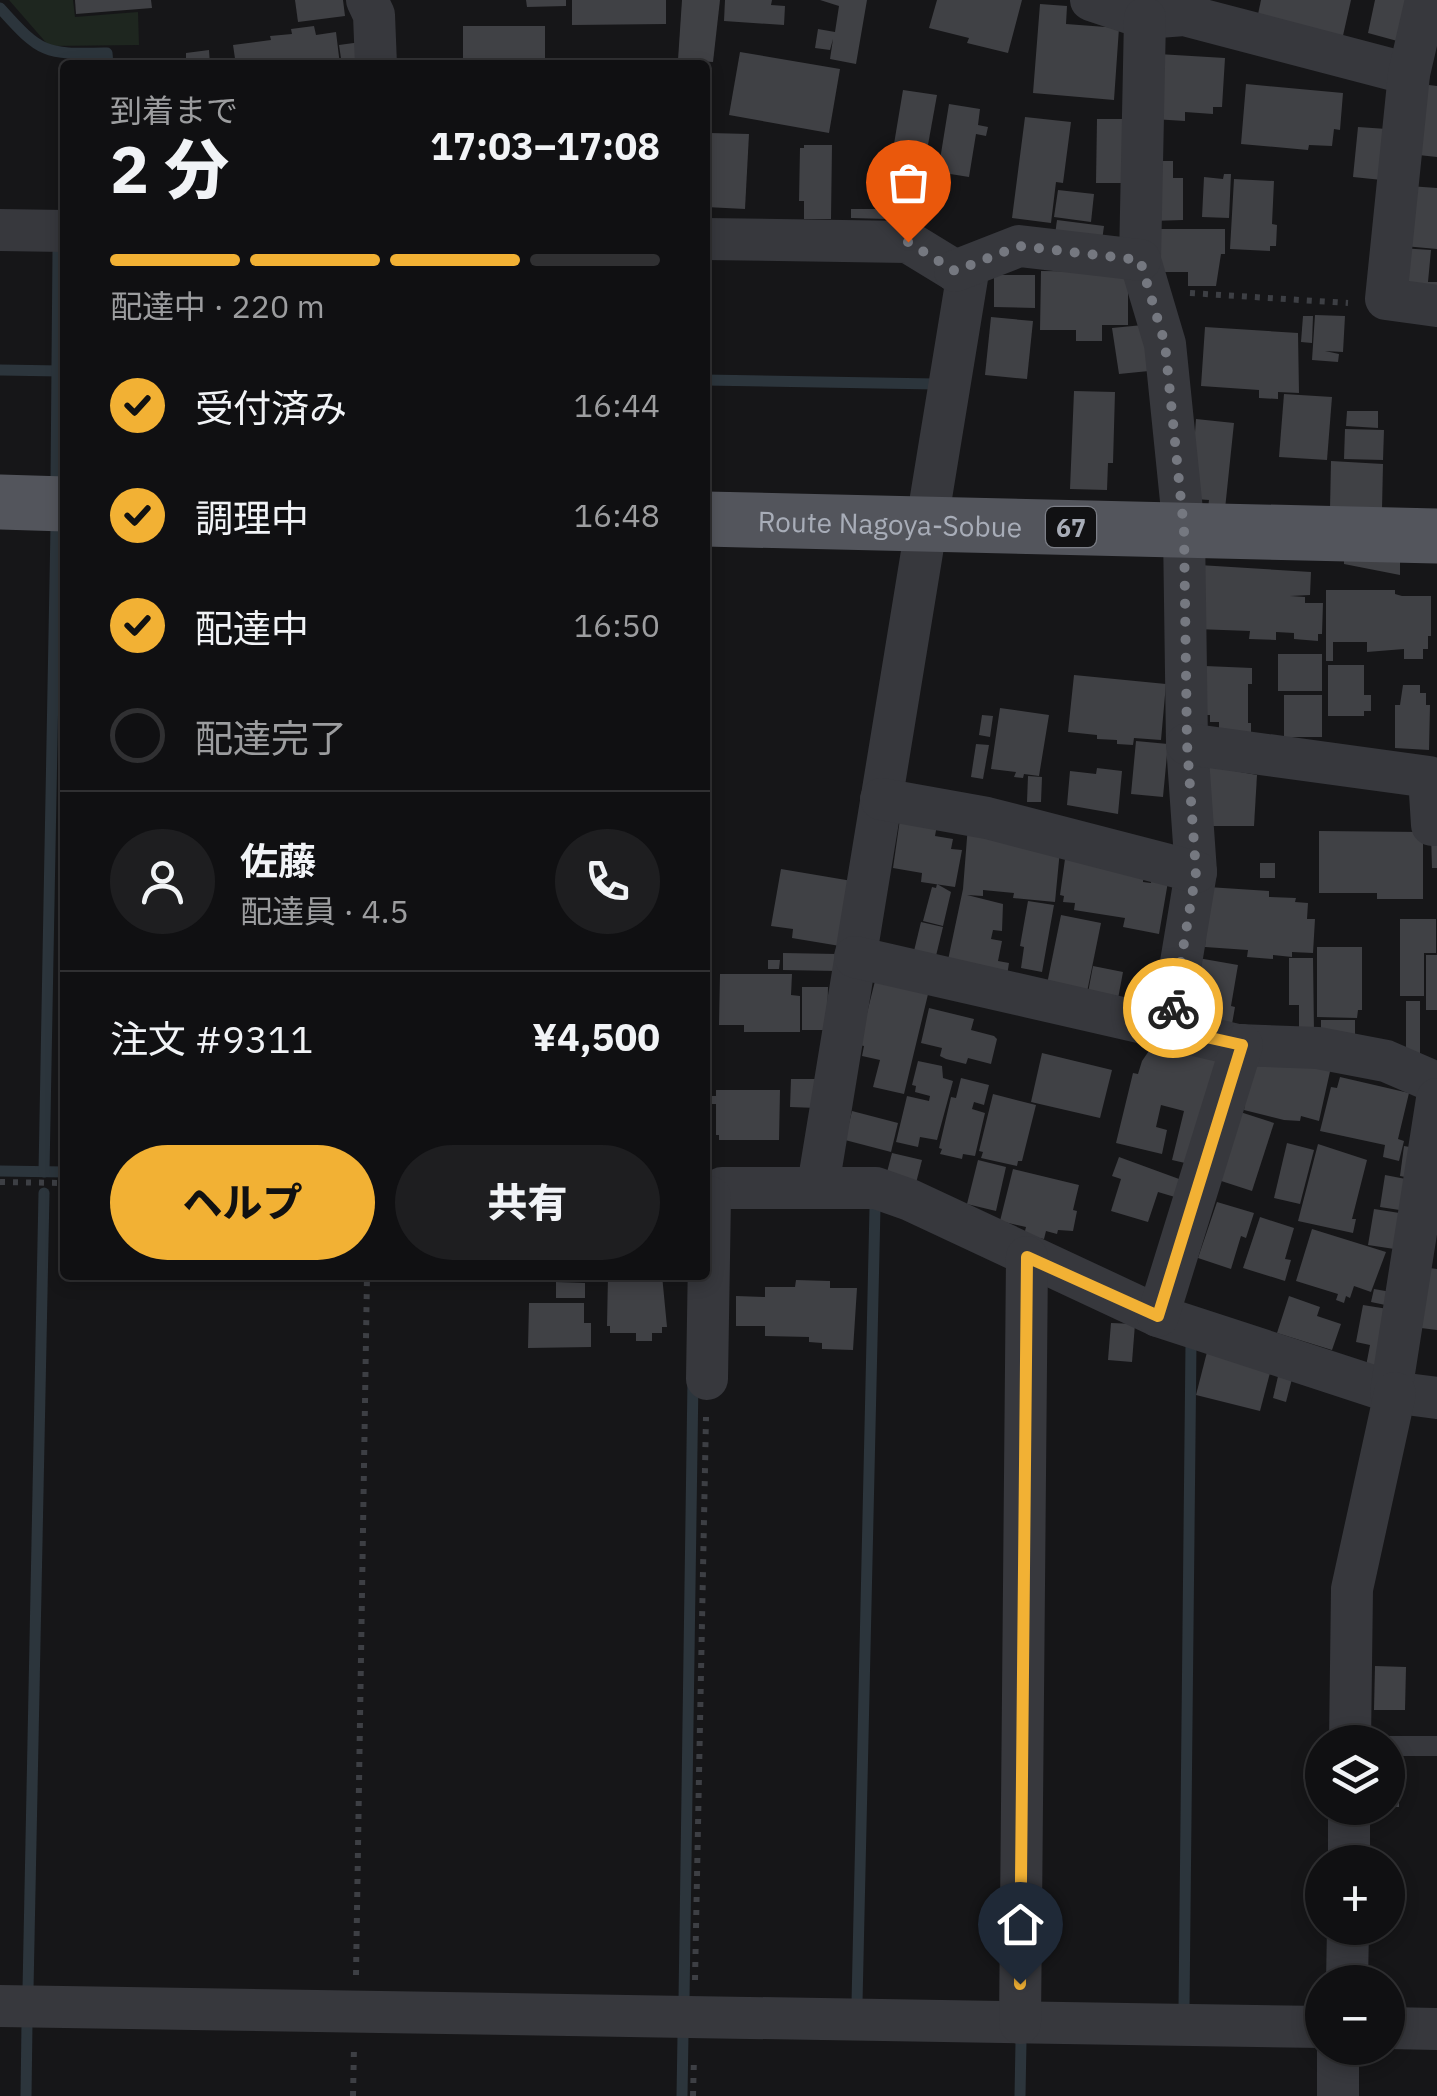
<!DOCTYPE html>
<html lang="ja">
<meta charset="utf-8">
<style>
body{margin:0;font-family:"IBM Plex Sans","Noto Sans JP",sans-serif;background:#1e1e20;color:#f1f3f6;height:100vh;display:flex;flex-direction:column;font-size:38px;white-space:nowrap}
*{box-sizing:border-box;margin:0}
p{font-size:32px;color:#9c9d9f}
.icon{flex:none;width:55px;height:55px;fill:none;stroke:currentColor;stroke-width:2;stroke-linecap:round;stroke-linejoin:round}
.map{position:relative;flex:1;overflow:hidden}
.panel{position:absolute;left:60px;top:60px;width:650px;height:1220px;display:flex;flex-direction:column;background:#101012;border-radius:10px;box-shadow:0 5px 15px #0003,0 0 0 2px #303032}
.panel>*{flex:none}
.tools{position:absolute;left:1305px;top:1725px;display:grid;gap:20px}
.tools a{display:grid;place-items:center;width:100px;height:100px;border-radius:50%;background:#101012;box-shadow:0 5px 15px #0003,0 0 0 2px #303032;font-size:50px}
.pin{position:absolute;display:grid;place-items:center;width:85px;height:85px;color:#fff;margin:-102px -42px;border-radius:50% 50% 50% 0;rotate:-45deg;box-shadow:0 0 10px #0007}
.pin .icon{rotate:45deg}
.courier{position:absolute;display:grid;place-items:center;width:100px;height:100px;margin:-50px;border:8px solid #f2b134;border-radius:50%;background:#fff;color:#222;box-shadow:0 2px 12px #0007}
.overview em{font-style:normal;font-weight:800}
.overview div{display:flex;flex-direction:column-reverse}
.overview{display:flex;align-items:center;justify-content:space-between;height:170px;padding:0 50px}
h1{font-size:65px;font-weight:800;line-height:75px}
.bar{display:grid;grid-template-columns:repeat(4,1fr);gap:15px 10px;align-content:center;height:120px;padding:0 50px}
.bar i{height:12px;border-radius:8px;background:#303032}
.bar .selected{background:#f2b134}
.bar p{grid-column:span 4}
.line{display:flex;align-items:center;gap:25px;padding:0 50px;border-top:2px solid #303032}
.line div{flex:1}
.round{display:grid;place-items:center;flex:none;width:105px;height:105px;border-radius:52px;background:#1e1e20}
ol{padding:0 50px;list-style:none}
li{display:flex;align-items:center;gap:30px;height:110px}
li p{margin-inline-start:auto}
li .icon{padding:10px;border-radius:50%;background:#f2b134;color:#111;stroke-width:4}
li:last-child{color:#9c9d9f}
li i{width:55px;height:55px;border:5px solid #303032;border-radius:50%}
.cta{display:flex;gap:20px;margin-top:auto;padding:20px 50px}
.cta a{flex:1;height:115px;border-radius:60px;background:#f2b134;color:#111;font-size:40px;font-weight:800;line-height:115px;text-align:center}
.cta a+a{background:#1e1e20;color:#f1f3f6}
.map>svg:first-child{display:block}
.green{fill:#1e261f}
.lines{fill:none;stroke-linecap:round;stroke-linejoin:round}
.stream{stroke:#2c353c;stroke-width:11}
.building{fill:#404145}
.path{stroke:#3d3f44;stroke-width:6;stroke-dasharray:5 8;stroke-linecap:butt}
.lane{stroke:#37383d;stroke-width:20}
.street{stroke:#37383d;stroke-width:42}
.primary{stroke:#53555c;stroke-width:55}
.done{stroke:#757880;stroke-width:10;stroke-dasharray:0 18}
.route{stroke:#f2b134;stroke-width:12}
.labels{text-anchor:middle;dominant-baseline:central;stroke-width:8;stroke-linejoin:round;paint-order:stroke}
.shield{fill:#111113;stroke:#7b7e86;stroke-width:2.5}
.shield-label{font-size:25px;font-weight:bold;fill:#a8adb8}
.street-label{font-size:28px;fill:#a8adb8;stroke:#111113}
</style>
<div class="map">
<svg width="1437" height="2096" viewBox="0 0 1437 2096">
<rect width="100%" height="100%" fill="#161618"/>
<polygon class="green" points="9,0 73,0 75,17 138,12 139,45 49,46"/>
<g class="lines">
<g class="stream">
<path d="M0,8C42,55 45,54 107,53L108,65"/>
<polyline points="705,314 706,256"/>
<polyline points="0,370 61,371"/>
<polyline points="705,380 936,384"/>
<polyline points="56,482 58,249"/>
<polyline points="0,1171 65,1172"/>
<polyline points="44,1172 56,527"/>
<polyline points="28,1990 44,1193"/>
<polyline points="684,2000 693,1379"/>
<polyline points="857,2003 875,1207"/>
<polyline points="1184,2008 1191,1343"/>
<polyline points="26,2096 27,2023"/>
<polyline points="682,2096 683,2035"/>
<polyline points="1020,2096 1021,2041"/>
</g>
</g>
<g class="building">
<polygon points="75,0 151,0 152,8 76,14"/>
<polygon points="295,0 343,0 345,16 298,22"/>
<polygon points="526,0 566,0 566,6 527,7"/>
<polygon points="572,0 666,0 666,24 572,25"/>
<polygon points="682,0 720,0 713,62 678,60"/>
<polygon points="725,0 772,0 771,5 785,6 784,25 724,21"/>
<polygon points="820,0 867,0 856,64 830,59 833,39 830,50 815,48 818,29 835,32 839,6"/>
<polygon points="937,0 1022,0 1008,53 967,43 969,38 929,28"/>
<polygon points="1261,0 1351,0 1342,40 1257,19"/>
<polygon points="1375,0 1411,0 1401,42 1368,33"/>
<polygon points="1040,4 1067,6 1066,24 1119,28 1114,100 1033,93"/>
<polygon points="314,26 316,35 336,32 340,65 236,65 233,45 271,40 270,36 292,34 291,29"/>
<rect x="463" y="26" width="82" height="39"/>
<polygon points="361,42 364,65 342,65 339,45"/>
<polygon points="209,50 210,65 136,65 136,62 186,58 186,53"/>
<polygon points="740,52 840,69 829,133 729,115"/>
<polygon points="1158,54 1225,58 1222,107 1213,107 1213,114 1185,112 1185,121 1153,119"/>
<polygon points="1246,84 1343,93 1340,130 1334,129 1332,146 1309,145 1308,150 1241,144"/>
<polygon points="1421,84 1437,86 1437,157 1409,154"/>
<polygon points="903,90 937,95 924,167 891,162"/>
<polygon points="949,104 980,109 978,125 988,127 986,136 976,134 969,177 938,172"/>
<polygon points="1025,117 1071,122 1063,183 1056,182 1051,223 1012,218"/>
<polygon points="1097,119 1124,119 1123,183 1096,183"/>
<polygon points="1358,127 1387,129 1382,180 1353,177"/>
<polygon points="710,133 749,134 745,209 706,207"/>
<polygon points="804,145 832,145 831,219 804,219 804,201 799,201 800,148 804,148"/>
<polygon points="1152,161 1173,161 1173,178 1183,178 1183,220 1151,221"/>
<polygon points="1224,174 1231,174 1229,218 1202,217 1204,177 1223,179"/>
<polygon points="1234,179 1274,181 1272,224 1277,225 1276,246 1270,246 1270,251 1230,249"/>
<polygon points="1409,186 1437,188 1437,249 1404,246"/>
<polygon points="1058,190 1094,194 1091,222 1054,217"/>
<polygon points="851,209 887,209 887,219 851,218"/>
<polygon points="1057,220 1104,226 1101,248 1054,242"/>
<polygon points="1157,229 1225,229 1225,254 1221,254 1216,286 1188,286 1188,272 1157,272"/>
<polygon points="1400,248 1431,250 1428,282 1437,282 1437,295 1404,293"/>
<polygon points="1041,271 1128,272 1128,325 1102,325 1102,341 1076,341 1076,330 1040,330"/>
<polygon points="994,275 1035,275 1035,308 994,307"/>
<polygon points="1315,315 1345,316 1343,352 1325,351 1339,354 1338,362 1312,360"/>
<polygon points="1303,316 1313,316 1312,343 1301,342"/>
<polygon points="991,317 1033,321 1027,379 985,375"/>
<polygon points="1143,325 1149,371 1119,374 1112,328"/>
<polygon points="1205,327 1298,333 1299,393 1278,392 1278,399 1259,398 1259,390 1201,386"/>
<polygon points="1074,391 1115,392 1113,463 1108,463 1107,490 1070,489"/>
<polygon points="1284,394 1332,397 1327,460 1279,457"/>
<polygon points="1347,411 1378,411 1378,428 1346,426"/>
<polygon points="1196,419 1234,423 1225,509 1208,508 1209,500 1195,499 1192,474"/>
<polygon points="1345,429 1384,430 1383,460 1344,459"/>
<polygon points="1331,461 1383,464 1382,509 1330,509"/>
<polygon points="1344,556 1400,557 1400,575 1344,564"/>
<polygon points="1199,565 1311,572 1310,595 1290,596 1305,597 1305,603 1323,603 1322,634 1318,634 1318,641 1294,639 1294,633 1276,632 1276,640 1249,639 1250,631 1196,629"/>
<polygon points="1326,590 1395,590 1395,594 1402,596 1431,596 1431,636 1428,636 1428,649 1423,649 1423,659 1404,659 1404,649 1367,652 1367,642 1333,642 1333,661 1326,661"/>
<rect x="1278" y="654" width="44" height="37"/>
<polygon points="1328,665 1364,665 1364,695 1371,695 1371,711 1364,711 1364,716 1328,716"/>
<polygon points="1205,666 1252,668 1252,684 1248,684 1248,723 1251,723 1251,735 1219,735 1219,722 1210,722 1210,715 1204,715"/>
<polygon points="1074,675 1166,684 1161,740 1134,738 1133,745 1117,744 1117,740 1097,739 1097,735 1068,732"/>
<polygon points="1403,685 1420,685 1420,693 1426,693 1426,705 1430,705 1429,750 1395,748 1395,705 1400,705"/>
<rect x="1284" y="695" width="38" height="42"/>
<polygon points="1000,708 1049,715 1039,776 1024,774 1023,778 1014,777 1016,772 991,769"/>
<polygon points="982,715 993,716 990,737 979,735"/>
<polygon points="1136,741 1168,744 1163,797 1131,794"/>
<polygon points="976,744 989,745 983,779 971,777"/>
<polygon points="1207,766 1257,775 1254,826 1210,826"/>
<polygon points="1097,768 1122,771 1118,814 1067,805 1070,771 1096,774"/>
<polygon points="1028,776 1042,777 1041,802 1027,802"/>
<polygon points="900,819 937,825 935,836 953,839 951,849 962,850 955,887 921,882 922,873 893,868"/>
<polygon points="968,825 1060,850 1055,902 1013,898 1014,893 983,890 983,896 967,895 1003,904 1002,931 993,930 991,939 1002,941 998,961 1009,963 1006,982 948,960 963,889"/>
<polygon points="1319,831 1423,832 1423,899 1377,899 1377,893 1319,893"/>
<polygon points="1431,834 1437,834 1437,868 1432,868"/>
<polygon points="1065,859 1144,872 1143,882 1151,883 1152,874 1169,876 1159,934 1123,927 1125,918 1074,910 1075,903 1063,902 1064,896 1060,895"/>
<rect x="1260" y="863" width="15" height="15"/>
<polygon points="781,869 852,881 840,946 792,938 793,929 771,926"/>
<polygon points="937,884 951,892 943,926 923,921 932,887 936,888"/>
<polygon points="1208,887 1269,891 1269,897 1296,898 1295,902 1308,903 1307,919 1315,919 1313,953 1292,952 1292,957 1273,955 1273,959 1247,957 1248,950 1205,947"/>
<polygon points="1028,901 1054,905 1042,972 1021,968 1024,947 1020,946"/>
<polygon points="1061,915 1101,923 1086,997 1046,989"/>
<polygon points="1400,919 1436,919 1436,953 1424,953 1424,996 1400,996"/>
<polygon points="921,922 943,927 935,960 913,955"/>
<polygon points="1317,947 1362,947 1362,1010 1358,1010 1357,1018 1317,1017"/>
<polygon points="783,953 837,954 837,971 783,970"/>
<rect x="1426" y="955" width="11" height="55"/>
<polygon points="1198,958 1238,965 1231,1006 1235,1007 1232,1024 1191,1017"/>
<polygon points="1289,958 1313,958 1314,1033 1299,1033 1299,1005 1289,1005"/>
<polygon points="768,960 780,960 779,969 768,969"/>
<polygon points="1093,966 1123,972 1117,1004 1087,998"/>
<polygon points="877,973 930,986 904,1094 873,1087 880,1060 862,1056 864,1046 859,1045"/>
<polygon points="720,974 792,974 791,995 800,996 800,1032 744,1032 744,1025 719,1025"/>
<polygon points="802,987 828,987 827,1030 802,1030"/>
<rect x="1406" y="1001" width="14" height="55"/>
<polygon points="929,1008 974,1019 971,1030 994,1036 997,1039 991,1064 968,1058 966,1064 946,1059 940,1056 942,1048 921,1043"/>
<rect x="1321" y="1020" width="34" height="17"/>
<polygon points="1155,1042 1228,1060 1198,1166 1172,1160 1184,1111 1161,1105 1156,1127 1167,1130 1162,1154 1116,1143 1133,1073 1138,1074 1142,1061"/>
<polygon points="1042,1053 1112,1070 1100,1118 1031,1102"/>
<polygon points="1251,1058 1331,1067 1319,1121 1301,1116 1300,1121 1284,1120 1244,1110"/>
<polygon points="918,1061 942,1066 943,1078 953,1081 937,1140 920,1137 918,1147 896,1142 907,1096 929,1101 930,1096 915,1092 916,1086 912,1085"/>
<polygon points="1340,1077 1409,1093 1398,1139 1404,1141 1399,1161 1383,1157 1385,1145 1320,1131 1331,1087 1337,1088"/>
<polygon points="961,1078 989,1085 984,1105 974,1102 972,1109 985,1113 975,1156 963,1154 962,1159 940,1154 942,1149 939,1148 951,1097 956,1098"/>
<polygon points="791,1079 817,1079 817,1108 790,1107"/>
<polygon points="716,1090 780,1090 779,1140 719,1140 719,1135 716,1135 716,1104 709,1104 709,1096 716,1096"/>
<polygon points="993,1094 1036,1105 1022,1161 1018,1161 1017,1166 981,1158 983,1152 979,1151"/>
<polygon points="1234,1110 1274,1123 1252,1191 1212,1178"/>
<polygon points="852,1111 898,1123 891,1152 845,1140"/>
<polygon points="1287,1143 1314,1150 1300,1204 1274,1198"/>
<polygon points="1318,1144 1367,1160 1352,1219 1356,1219 1353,1233 1298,1221"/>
<polygon points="1404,1146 1415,1148 1411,1178 1400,1176"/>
<polygon points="892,1153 922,1160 916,1183 886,1176"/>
<polygon points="1119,1157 1190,1183 1185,1200 1158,1192 1148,1222 1111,1211 1121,1179 1112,1176"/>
<polygon points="978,1160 1006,1167 996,1211 967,1204"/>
<polygon points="1013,1169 1079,1185 1073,1210 1077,1211 1073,1231 1058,1230 1057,1234 1046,1231 1044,1239 1024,1235 1026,1227 1000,1221"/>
<polygon points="1385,1175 1411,1180 1406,1211 1380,1207"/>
<polygon points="1217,1202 1254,1213 1246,1238 1241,1236 1231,1269 1198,1258"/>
<polygon points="1374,1209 1406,1214 1401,1250 1368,1245"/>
<polygon points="1260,1217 1294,1228 1285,1259 1291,1260 1285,1281 1243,1268"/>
<polygon points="1312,1229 1386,1252 1371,1292 1354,1286 1350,1298 1346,1296 1344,1303 1336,1300 1338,1294 1296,1281"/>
<polygon points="1422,1267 1437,1269 1437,1330 1413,1327"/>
<polygon points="608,1275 662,1275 667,1327 662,1327 662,1333 652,1333 652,1341 636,1341 636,1333 610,1333 610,1326 607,1326"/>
<polygon points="796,1280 830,1281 830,1288 857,1288 853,1350 822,1349 822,1343 809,1342 809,1337 765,1336 765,1326 736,1326 736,1296 765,1297 765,1287 795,1287"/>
<polygon points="556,1282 585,1283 585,1298 556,1298"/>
<polygon points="1374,1289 1397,1293 1395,1307 1371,1302"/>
<polygon points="1289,1296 1320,1307 1317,1316 1341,1324 1332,1350 1277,1333"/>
<polygon points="529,1303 584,1303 584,1323 591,1323 591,1347 528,1348"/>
<polygon points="1363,1305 1394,1310 1383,1369 1366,1366 1370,1345 1356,1342"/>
<polygon points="1111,1323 1135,1324 1132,1362 1108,1360"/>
<polygon points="1207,1352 1271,1369 1260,1411 1196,1395"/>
<polygon points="1279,1372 1293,1375 1286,1402 1273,1398"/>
<polygon points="1375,1666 1406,1667 1405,1710 1374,1710"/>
<rect x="1388" y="1757" width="11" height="50"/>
</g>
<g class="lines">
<g class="path">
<polyline points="1190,293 1348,303"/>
<polyline points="0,1182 65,1183"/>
<polyline points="356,1975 367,1275"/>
<polyline points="695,1980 706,1417"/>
<polyline points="353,2096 354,2047"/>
<polyline points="693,2096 694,2057"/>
</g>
<polyline class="lane" points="1388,1746 1437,1746"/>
<g class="street">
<polyline points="367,0 374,15 376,65"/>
<polyline points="1091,0 1145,18 1184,15 1409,74"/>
<polyline points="1426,0 1409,74 1386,299 1437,306"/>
<polyline points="1145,18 1140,260 1165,344 1184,530 1187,744 1196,872 1170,1029 1237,1045 1318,1048 1386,1061 1437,1083"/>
<polyline points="0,230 65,231"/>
<polyline points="705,239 908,242 967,278 818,1186"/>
<polyline points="955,271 1019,246 1140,260"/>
<polyline points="1187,744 1429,777 1432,825 1437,825"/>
<polyline points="881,799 987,818 1196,872"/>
<polyline points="855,957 1170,1029"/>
<polyline points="705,1197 722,1188 876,1188 910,1200 1158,1316 1391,1392 1437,1398"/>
<polyline points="1158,1316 1242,1045"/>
<polyline points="707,1379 710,1197"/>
<polyline points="1391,1392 1437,1099"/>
<polyline points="1350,1742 1352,1589 1395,1393"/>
<polyline points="1349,1862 1349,1808"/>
<polyline points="1347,1982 1348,1928"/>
<polyline points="0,2006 1322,2027"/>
<polyline points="1020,2023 1027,1257"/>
<polyline points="1388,2028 1437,2029"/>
<polyline points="1338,2096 1338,2048"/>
</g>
<g class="primary">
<polyline points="0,502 65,504"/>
<path id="s1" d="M705,519L1437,536"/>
</g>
</g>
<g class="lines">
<polyline class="done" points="908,242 955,271 1019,246 1140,260 1165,344 1184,530 1187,744 1196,872 1173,1008"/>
<polyline class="route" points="1020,1984 1027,1257 1158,1316 1242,1045 1170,1029 1173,1008"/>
</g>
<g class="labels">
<rect class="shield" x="1046" y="507" width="50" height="40" rx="8"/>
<g class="shield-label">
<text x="1071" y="527">67</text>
</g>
<g class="street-label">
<text stroke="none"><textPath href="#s1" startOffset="185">Route Nagoya-Sobue</textPath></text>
</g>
</g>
</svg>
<div class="tools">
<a><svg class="icon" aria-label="layers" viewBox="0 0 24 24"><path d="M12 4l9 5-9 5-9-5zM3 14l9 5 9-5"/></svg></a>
<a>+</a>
<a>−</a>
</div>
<div class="pin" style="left:908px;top:242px;background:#ea580c"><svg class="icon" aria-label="bag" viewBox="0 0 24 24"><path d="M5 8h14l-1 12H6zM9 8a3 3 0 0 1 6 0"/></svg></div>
<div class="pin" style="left:1020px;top:1984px;background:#1f2937"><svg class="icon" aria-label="home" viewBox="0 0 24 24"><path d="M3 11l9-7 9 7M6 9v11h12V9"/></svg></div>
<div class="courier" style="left:1173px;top:1008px"><svg class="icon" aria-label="bike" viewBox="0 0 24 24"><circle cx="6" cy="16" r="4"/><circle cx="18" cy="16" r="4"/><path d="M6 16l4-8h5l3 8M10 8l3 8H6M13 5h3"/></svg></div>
<section class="panel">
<div class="overview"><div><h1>2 分</h1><p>到着まで</p></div><em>17:03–17:08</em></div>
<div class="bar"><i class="selected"></i><i class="selected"></i><i class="selected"></i><i></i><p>配達中 · 220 m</p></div>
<ol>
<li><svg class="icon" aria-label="check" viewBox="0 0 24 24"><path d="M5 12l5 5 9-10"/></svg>受付済み<p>16:44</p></li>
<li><svg class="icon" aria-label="check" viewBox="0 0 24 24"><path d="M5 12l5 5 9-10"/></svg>調理中<p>16:48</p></li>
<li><svg class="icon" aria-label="check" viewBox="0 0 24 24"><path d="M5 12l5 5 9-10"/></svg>配達中<p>16:50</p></li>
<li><i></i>配達完了</li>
</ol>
<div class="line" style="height:180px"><a class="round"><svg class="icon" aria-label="person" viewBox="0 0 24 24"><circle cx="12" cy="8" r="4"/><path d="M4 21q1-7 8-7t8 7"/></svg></a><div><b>佐藤</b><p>配達員 · 4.5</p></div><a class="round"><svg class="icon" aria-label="phone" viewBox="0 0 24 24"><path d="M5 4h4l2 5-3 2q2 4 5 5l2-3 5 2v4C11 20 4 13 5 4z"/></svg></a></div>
<div class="line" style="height:130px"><div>注文 #9311</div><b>¥4,500</b></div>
<div class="cta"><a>ヘルプ</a><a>共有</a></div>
</section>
</div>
